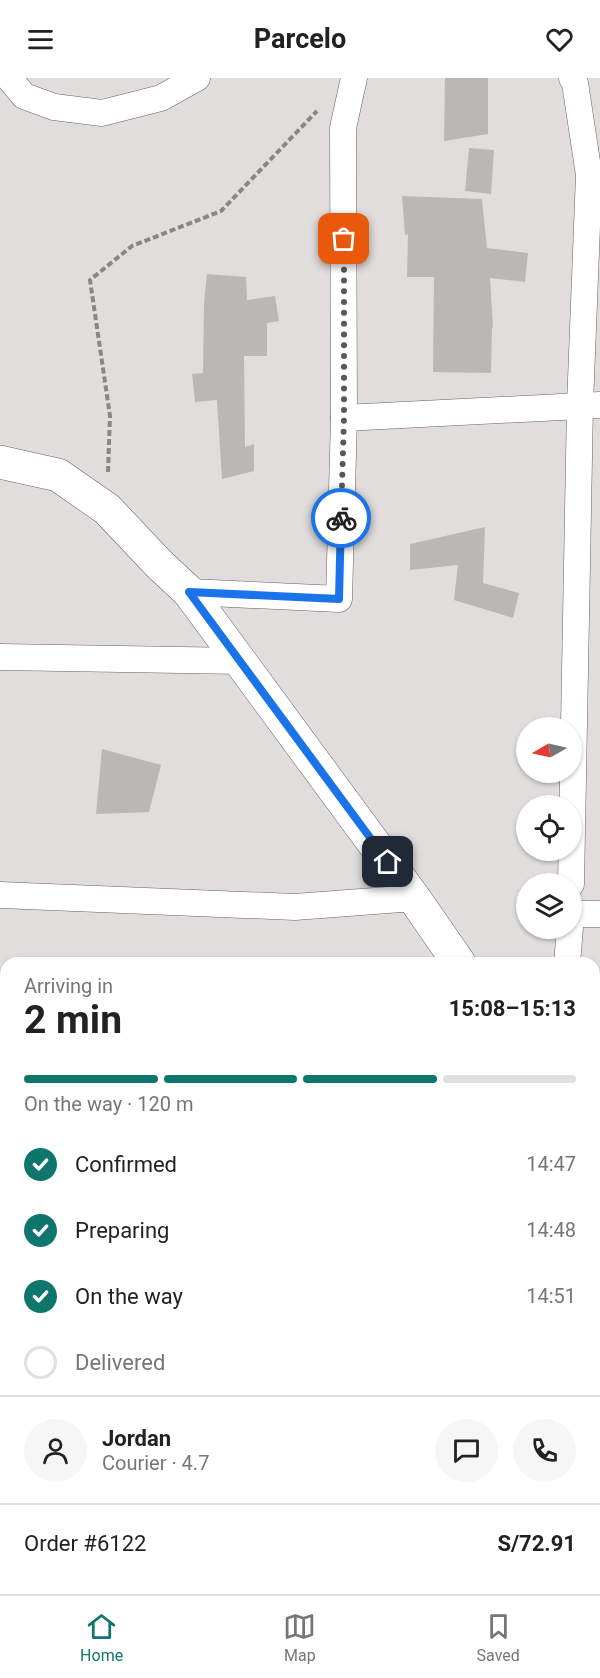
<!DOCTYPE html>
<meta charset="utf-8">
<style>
body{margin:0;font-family:Roboto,sans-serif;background:#f6f6f6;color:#222;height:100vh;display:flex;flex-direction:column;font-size:22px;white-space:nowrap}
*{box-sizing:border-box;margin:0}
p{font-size:20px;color:#767676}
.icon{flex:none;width:33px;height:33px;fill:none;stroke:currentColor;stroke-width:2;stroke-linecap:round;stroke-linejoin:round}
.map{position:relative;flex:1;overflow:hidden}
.sheet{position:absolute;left:0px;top:879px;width:600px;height:638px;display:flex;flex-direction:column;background:#fff;border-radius:18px 18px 0 0;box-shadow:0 2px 4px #0004}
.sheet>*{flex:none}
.needle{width:39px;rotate:261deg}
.tools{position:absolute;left:516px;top:639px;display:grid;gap:12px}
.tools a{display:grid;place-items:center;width:66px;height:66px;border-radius:50%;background:#fff;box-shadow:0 2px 4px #0004;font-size:30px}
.pin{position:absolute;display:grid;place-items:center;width:51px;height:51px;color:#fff;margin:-26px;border-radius:12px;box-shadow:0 3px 9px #0006}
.courier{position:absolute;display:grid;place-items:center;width:60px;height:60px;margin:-30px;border:4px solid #1a73e8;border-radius:50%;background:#fff;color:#222;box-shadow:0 2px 8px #0007}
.overview em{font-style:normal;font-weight:700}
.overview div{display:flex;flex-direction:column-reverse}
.overview{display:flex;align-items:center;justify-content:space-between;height:102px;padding:0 24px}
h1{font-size:39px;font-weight:700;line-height:45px}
.bar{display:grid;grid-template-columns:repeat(4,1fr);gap:9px 6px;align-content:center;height:72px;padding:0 24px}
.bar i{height:8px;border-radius:4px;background:#e0e0e0}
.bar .selected{background:#0f766e}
.bar p{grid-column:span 4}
.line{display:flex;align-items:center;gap:15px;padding:0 24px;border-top:2px solid #e0e0e0}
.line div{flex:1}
.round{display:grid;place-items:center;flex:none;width:63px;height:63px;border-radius:32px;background:#f6f6f6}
ol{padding:0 24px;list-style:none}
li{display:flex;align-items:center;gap:18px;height:66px}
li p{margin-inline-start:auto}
li .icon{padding:6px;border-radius:50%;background:#0f766e;color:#fff;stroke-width:4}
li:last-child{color:#767676}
li i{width:33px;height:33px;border:3px solid #e0e0e0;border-radius:50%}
header{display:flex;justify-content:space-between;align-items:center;height:78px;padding:0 24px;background:#fff;font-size:27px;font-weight:700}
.dock{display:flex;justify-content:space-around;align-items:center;height:84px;border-top:2px solid #e0e0e0;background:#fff;font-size:16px;color:#767676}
.dock a{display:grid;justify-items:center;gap:3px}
.dock .selected{color:#0f766e}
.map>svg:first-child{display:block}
.building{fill:#bbb7b7}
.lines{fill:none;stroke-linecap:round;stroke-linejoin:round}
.minor-casing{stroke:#666261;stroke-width:27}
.secondary-casing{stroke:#666261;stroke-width:34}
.path{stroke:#8a8686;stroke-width:4;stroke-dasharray:6 3;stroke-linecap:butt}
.minor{stroke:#fff;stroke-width:26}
.secondary{stroke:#fff;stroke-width:33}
.done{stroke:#5a5757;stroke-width:6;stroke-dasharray:0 10.8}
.route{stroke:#1a73e8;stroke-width:8}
</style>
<header><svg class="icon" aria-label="menu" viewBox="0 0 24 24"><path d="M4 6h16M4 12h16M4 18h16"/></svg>Parcelo<svg class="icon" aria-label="heart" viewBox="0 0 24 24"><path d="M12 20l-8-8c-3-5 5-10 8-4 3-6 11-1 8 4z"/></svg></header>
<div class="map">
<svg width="600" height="1516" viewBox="0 0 600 1516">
<rect width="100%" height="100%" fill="#e1dddd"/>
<g class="building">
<polygon points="445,0 488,0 488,56 444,63"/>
<polygon points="469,70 494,72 491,116 465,113"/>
<polygon points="402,118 482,121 487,170 528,175 525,204 490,200 493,249 492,250 491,295 433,294 434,199 407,199 408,156 405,157"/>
<polygon points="207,196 246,199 247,222 275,218 279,243 267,245 267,278 244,278 245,369 254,366 254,393 222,401 217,322 195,324 192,296 203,295 204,225"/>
<polygon points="485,449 483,505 519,515 513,540 454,522 458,487 410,492 410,466"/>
<polygon points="102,671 161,687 149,734 96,736"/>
</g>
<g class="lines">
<g class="minor-casing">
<g id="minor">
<polyline points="9,0 24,18 54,29 102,35 161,20 197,0"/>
<polyline points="344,340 600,327"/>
<polyline points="189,514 339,521 344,340 343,50 354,0"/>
<polyline points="0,579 241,583"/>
<polyline points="571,806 580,327 589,97 575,5 572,0"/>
<polyline points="0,817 295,829 414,820"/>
<polyline points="572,836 600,836"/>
<polyline points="567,885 570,850"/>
<polyline points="0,1076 6,1076"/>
<polyline points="594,1089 600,1089"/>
<polyline points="0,1295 6,1295"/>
<polyline points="594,1456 600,1451"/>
<polyline points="0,1501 6,1498"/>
<polyline points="560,1516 563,1510"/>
</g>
</g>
<g class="secondary-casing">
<g id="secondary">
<polyline points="0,384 58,397 107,431 159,486 189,514 414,820 459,885"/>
<polyline points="594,1182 600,1203"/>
<polyline points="594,1322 600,1310"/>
<polyline points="447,1516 452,1510"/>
</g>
</g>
<polyline class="path" points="108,394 110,338 90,202 132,168 221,133 317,33"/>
<use href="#minor" class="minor"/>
<use href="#secondary" class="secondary"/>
</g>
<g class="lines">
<polyline class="done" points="341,440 344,340 344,161"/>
<polyline class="route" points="341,440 339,521 189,514 388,784"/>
</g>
</svg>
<div class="tools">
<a><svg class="needle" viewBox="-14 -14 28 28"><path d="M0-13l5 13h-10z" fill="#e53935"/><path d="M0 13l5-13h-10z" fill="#767676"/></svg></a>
<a><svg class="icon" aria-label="locate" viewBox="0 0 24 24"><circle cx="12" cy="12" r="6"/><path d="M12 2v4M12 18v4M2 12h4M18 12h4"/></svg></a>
<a><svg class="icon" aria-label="layers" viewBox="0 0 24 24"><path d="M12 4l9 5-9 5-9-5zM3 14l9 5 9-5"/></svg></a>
</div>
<div class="pin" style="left:344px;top:161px;background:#ea580c"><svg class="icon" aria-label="bag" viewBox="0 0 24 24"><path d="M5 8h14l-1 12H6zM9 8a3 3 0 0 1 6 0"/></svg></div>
<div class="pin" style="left:388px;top:784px;background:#1f2937"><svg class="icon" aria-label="home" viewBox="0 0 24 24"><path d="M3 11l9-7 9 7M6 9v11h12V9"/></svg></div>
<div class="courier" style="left:341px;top:440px"><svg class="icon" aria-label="bike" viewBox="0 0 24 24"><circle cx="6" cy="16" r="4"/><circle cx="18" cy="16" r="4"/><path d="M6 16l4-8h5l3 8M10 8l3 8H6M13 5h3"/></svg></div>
<section class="sheet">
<div class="overview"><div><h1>2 min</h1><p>Arriving in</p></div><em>15:08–15:13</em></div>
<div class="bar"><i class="selected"></i><i class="selected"></i><i class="selected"></i><i></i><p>On the way · 120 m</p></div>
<ol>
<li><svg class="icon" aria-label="check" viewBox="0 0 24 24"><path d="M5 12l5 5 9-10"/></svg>Confirmed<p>14:47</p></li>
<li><svg class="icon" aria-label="check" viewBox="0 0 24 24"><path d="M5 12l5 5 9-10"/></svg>Preparing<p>14:48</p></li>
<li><svg class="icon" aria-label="check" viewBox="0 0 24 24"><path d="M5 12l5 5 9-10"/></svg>On the way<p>14:51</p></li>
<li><i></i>Delivered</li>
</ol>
<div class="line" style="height:108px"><a class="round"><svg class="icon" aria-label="person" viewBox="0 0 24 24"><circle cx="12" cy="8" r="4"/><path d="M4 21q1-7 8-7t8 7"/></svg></a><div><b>Jordan</b><p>Courier · 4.7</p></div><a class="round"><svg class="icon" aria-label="chat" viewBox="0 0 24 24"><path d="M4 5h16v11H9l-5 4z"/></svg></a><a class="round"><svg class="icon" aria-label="phone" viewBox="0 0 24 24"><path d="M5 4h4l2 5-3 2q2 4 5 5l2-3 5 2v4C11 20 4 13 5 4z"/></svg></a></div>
<div class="line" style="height:78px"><div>Order #6122</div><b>S/72.91</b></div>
</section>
</div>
<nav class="dock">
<a class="selected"><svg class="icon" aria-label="home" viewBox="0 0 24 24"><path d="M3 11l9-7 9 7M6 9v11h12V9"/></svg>Home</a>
<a><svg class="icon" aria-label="map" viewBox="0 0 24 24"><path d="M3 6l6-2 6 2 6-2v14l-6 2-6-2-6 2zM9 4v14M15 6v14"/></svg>Map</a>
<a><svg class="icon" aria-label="saved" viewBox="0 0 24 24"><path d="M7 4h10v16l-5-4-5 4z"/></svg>Saved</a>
</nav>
